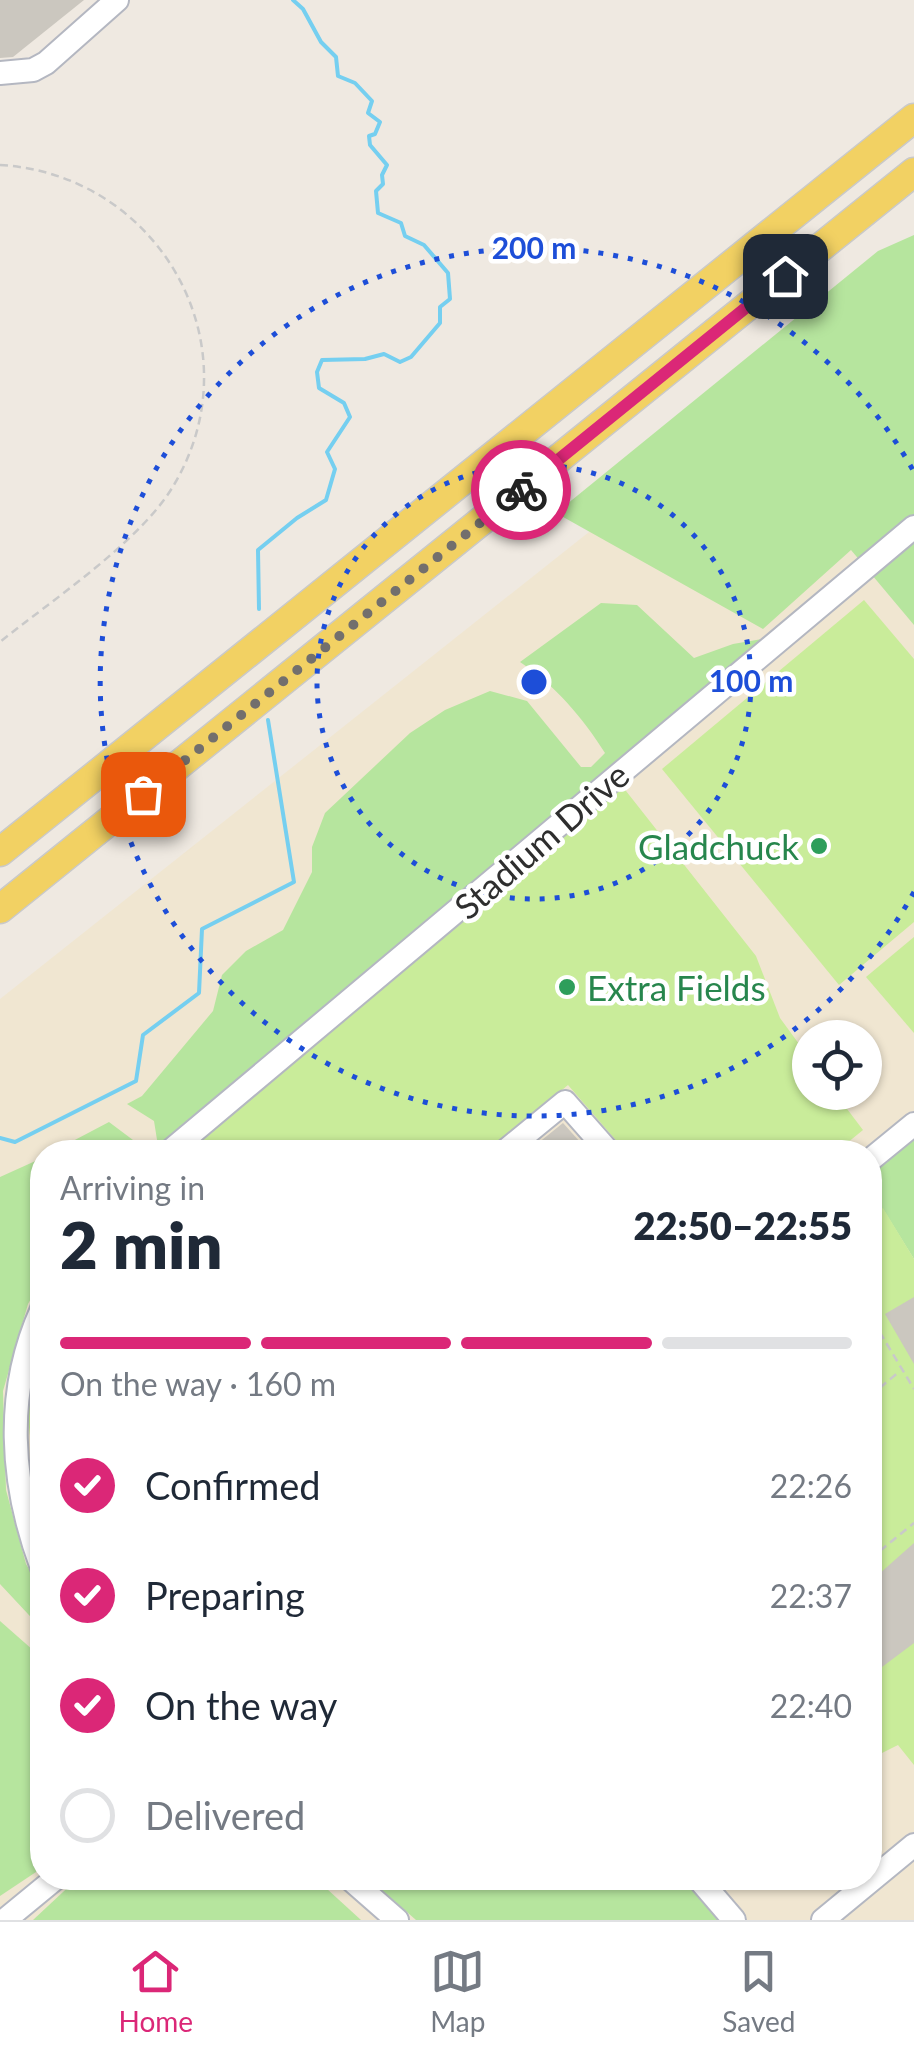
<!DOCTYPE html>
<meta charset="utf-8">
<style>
body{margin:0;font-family:Lato,sans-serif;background:#f6f6f7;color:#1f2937;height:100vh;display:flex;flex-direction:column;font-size:38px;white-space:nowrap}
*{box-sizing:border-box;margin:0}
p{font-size:32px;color:#747a83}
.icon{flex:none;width:55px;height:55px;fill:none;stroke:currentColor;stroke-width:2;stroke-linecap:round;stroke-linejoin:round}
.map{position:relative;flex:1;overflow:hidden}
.panel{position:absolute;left:30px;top:1140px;width:852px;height:750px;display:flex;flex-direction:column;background:#fff;border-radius:40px;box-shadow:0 2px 8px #0004}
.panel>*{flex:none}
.fabs{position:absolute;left:792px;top:1020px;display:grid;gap:20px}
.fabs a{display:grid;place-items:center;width:90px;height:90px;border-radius:50%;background:#fff;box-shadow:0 2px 8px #0004;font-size:50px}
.pin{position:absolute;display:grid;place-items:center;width:85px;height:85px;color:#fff;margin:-42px;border-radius:20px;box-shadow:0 5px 15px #0006}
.courier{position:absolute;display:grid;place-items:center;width:100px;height:100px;margin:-50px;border:8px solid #db2777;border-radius:50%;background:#fff;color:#222;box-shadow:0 2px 12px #0007}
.head em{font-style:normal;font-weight:800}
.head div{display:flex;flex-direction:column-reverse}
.head{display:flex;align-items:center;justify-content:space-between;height:170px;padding:0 30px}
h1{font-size:65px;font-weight:800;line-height:75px}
.bar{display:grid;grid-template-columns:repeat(4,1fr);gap:15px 10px;align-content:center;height:120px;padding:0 30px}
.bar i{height:12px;border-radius:8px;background:#e0e1e3}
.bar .active{background:#db2777}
.bar p{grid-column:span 4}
ol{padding:0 30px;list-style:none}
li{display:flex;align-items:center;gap:30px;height:110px}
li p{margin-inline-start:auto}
li .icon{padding:10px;border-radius:50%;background:#db2777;color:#fff;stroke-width:4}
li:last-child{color:#747a83}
li i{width:55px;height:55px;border:5px solid #e0e1e3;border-radius:50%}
.dock{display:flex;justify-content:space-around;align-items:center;height:140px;border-top:2px solid #e0e1e3;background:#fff;font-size:28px;color:#747a83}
.dock a{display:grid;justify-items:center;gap:5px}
.dock .active{color:#db2777}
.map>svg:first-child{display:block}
.education{fill:#f0e6d1;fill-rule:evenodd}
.green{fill:#b6e59e}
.pitch{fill:#c9ec9a}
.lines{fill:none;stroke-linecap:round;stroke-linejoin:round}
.stream{stroke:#75cff0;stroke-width:4}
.building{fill:#cbc7bf}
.minor-casing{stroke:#b4b7c1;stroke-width:26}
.major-casing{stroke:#c9c9c9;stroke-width:31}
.path{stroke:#c9c9c9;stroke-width:2.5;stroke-dasharray:8 5;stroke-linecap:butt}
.minor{stroke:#fff;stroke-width:22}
.major{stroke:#f2d163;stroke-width:28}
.done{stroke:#726f6d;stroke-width:10;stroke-dasharray:0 18}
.route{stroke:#db2777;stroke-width:12}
.ring{fill:none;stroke:#1d4ed8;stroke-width:5;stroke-dasharray:5 10}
.leisure-dot{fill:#2e9e5b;stroke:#fff;stroke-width:4}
.labels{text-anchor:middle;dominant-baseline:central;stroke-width:9;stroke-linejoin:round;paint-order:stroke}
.street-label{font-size:35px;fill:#2e2e2e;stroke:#fff}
.leisure-label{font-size:35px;fill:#27864d;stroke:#fff;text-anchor:end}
.centre{fill:#1d4ed8;stroke:#fff;stroke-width:5}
.ring-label{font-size:30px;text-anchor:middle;font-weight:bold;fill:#1d4ed8;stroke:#fff;stroke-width:9;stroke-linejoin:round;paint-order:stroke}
</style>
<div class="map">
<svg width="914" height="1920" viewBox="0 0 914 1920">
<rect width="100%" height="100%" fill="#efe9e1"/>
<path class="education" d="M914,279V1920H6L0,1913V999L903,283ZM810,1038H865V1092H810ZM42,1152H870V1878H42Z"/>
<g class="green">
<polygon points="914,235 914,625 851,550 763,629 556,513 878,251"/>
<path d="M601,603L637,605L694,658L733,644L762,639L153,1152H52L109,1122L141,1146L154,1143L158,1146L154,1121L127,1104L142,1096L213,1011L222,975L246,951L283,930L312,872V847L325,813L410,733L445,710L490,691L527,701L581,767H591L605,753C583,718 555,685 520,662Z"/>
<polygon points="914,1134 914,1259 883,1209 870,1216 870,1171"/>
<polygon points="42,1158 42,1279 28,1304 3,1391 6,1490 26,1564 42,1591 42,1629 0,1584 0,1177"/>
<polygon points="0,1621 42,1658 42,1868 0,1896"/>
<polygon points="78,1878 315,1878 361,1920 33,1920"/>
<polygon points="368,1878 688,1878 723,1920 416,1920"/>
</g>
<g class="pitch">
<polygon points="864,600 914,659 914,922 839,985 662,769"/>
<polygon points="615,777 756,956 780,1018 810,1059 810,1092 835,1093 863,1130 836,1152 626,1152 568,1085 488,1152 172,1152"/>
<polygon points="914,937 914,1033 866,977"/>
<polygon points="883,1208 914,1259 914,1765 898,1745 870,1759 870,1216"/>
<polygon points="42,1331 42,1543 22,1365"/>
</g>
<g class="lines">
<g class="stream">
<polyline points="259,609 258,550 297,518 326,500 335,469 327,452 350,417 344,403 319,388 317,372 322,360 365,359 384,354 400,362 411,357 440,323 440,307 450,299 448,273 424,245 405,236 401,223 378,213 376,191 383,184 382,175 387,165 370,145 369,136 375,134 380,122 368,113 372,101 355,83 338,76 336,57 321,42 303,9 293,0"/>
<polyline points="0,1138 15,1142 136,1081 143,1035 199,993 202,929 294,882 268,720"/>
</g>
</g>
<g class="building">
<polygon points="0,0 84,0 13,57 0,58"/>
<polygon points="563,1123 589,1152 527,1152"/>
<polygon points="914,1297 914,1364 885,1314"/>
<polygon points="914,1543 914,1643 870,1676 870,1582"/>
</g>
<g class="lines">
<g class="minor-casing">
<g id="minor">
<polyline points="0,73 33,70 46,63 117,0"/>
<polyline points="169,1152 914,527"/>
<polyline points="504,1152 565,1102 609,1152"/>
<polyline points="870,1160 914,1124"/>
<path d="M42,1309C4,1392 10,1483 42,1568"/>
<polyline points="349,1878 397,1920"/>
<polyline points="698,1878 734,1920"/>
<polyline points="5,1920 56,1878"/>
<polyline points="823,1920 914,1845"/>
</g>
</g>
<g class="major-casing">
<g id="major">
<polyline points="0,852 914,118"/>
<polyline points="0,909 914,172"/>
</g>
</g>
<g class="path">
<path d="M0,165C158,174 256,344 175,483C143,540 52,600 0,642"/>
<polyline points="873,1321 914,1389"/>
<polyline points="870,1396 900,1371"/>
<polyline points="870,1559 914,1523"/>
</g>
<use href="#minor" class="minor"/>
<use href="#major" class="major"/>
</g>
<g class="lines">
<polyline class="done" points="143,794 521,490"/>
<polyline class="route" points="521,490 785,276"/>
</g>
<g class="ring">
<circle cx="534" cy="682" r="217"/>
<path d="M914 892A434 434 0 1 1 914 472"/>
</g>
<g class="leisure-dot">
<circle cx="819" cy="846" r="10"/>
<circle cx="567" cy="987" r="10"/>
</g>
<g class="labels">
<g class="street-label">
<text transform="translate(541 840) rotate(-41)">Stadium Drive</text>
</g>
<g class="leisure-label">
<text x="799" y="846">Gladchuck</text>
<text x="587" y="987" text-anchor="start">Extra Fields</text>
</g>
</g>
<circle cx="534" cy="682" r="15" class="centre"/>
<g class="ring-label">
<text x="534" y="259">200 m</text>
<text x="751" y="692">100 m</text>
</g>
</svg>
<div class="fabs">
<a><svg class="icon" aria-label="locate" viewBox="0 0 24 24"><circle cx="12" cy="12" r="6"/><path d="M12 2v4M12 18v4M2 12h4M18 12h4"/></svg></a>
</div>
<div class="pin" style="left:143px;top:794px;background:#ea580c"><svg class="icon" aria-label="bag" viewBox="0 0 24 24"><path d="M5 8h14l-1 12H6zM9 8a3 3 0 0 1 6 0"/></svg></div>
<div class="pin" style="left:785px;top:276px;background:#1f2937"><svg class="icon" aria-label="home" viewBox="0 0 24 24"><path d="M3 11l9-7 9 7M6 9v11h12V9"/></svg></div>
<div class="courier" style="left:521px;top:490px"><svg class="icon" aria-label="bike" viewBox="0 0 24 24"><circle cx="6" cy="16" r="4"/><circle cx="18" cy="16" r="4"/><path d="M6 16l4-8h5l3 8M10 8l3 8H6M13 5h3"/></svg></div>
<section class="panel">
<div class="head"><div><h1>2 min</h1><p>Arriving in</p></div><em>22:50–22:55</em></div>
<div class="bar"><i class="active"></i><i class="active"></i><i class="active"></i><i></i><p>On the way · 160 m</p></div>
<ol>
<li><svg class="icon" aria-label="check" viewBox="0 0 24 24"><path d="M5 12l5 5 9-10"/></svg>Confirmed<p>22:26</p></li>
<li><svg class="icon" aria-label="check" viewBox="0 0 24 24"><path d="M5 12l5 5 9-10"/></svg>Preparing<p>22:37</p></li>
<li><svg class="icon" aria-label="check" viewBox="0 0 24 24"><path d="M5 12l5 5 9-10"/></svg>On the way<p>22:40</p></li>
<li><i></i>Delivered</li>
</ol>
</section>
</div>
<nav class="dock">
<a class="active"><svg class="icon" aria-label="home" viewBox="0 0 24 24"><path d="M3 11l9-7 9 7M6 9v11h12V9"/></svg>Home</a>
<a><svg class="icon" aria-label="map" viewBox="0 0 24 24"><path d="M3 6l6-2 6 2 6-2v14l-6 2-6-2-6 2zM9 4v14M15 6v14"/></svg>Map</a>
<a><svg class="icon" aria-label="saved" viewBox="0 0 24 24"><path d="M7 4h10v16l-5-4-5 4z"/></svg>Saved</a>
</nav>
